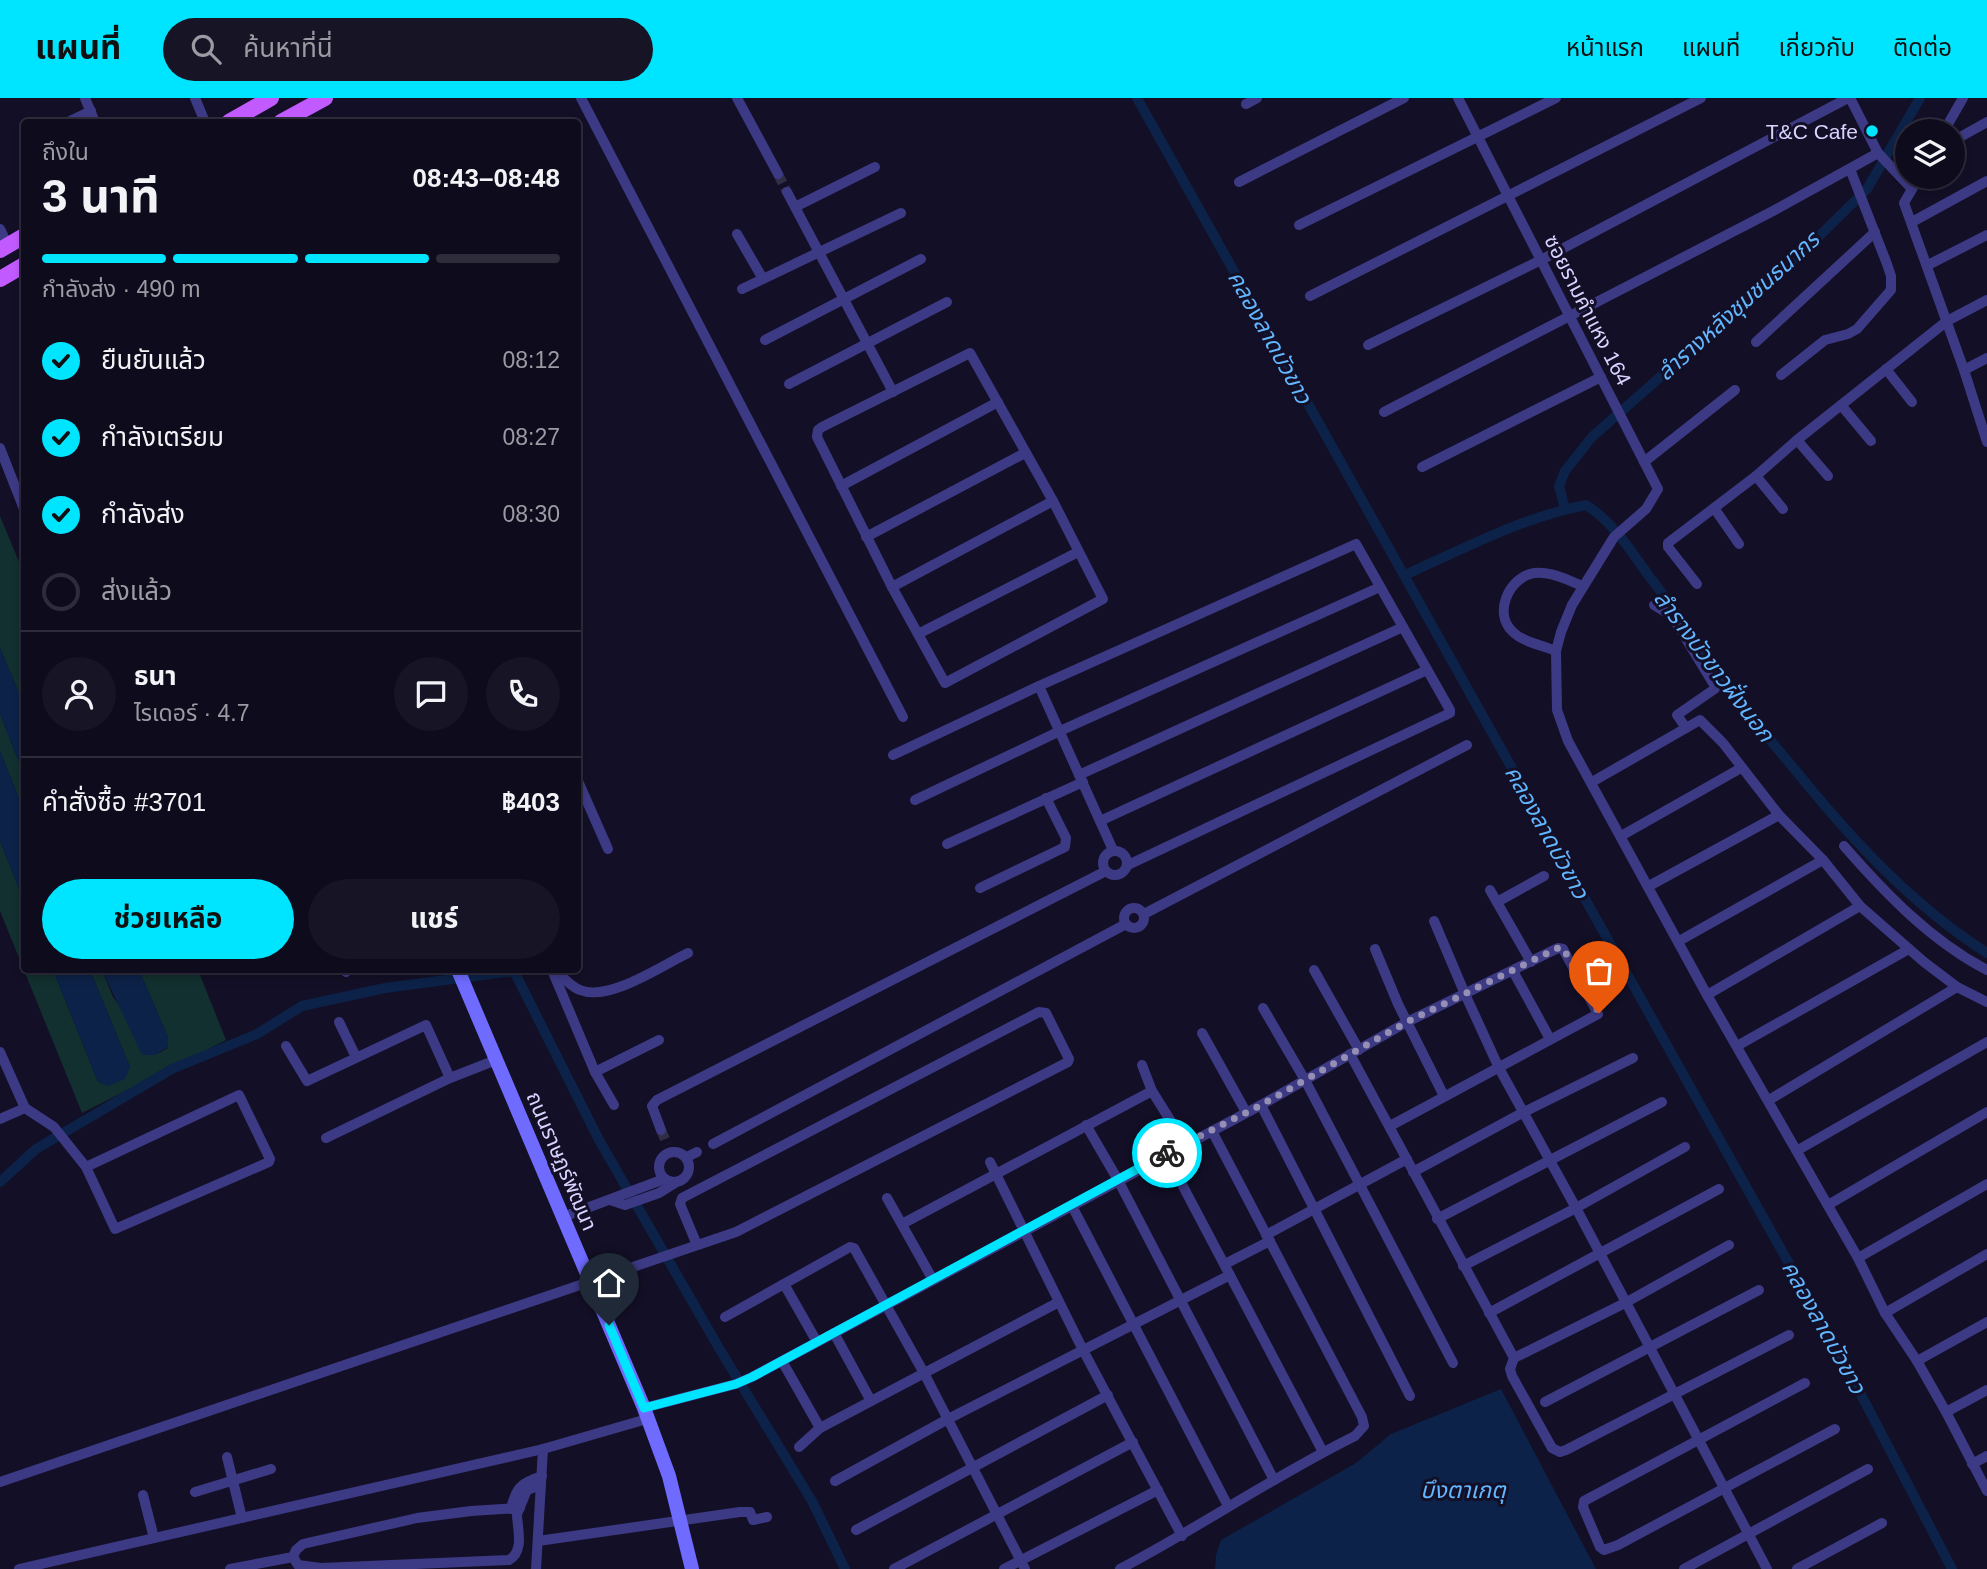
<!DOCTYPE html>
<html lang="th">
<meta charset="utf-8">
<style>
body{margin:0;font-family:Arial,"Noto Sans Thai",sans-serif;background:#171425;color:#f1f3f6;height:100vh;display:flex;flex-direction:column;font-size:26px;white-space:nowrap}
*{box-sizing:border-box;margin:0}
p{font-size:23px;color:#9b9ba3}
.icon{flex:none;width:38px;height:38px;fill:none;stroke:currentColor;stroke-width:2;stroke-linecap:round;stroke-linejoin:round}
.map{position:relative;flex:1;overflow:hidden}
.side{position:absolute;left:21px;top:21px;width:560px;height:854px;display:flex;flex-direction:column;background:#0e0b1c;border-radius:7px;box-shadow:0 4px 10px #0003,0 0 0 2px #2e2b3b}
.side>*{flex:none}
.controls{position:absolute;left:1895px;top:21px;display:grid;gap:14px}
.controls a{display:grid;place-items:center;width:70px;height:70px;border-radius:50%;background:#0e0b1c;box-shadow:0 4px 10px #0003,0 0 0 2px #2e2b3b;font-size:35px}
.pin{position:absolute;display:grid;place-items:center;width:60px;height:60px;color:#fff;margin:-72px -30px;border-radius:50% 50% 50% 0;rotate:-45deg;box-shadow:0 0 7px #0007}
.pin .icon{rotate:45deg}
.courier{position:absolute;display:grid;place-items:center;width:70px;height:70px;margin:-35px;border:5px solid #00e5ff;border-radius:50%;background:#fff;color:#222;box-shadow:0 2px 9px #0007}
.summary em{font-style:normal;font-weight:700}
.summary div{display:flex;flex-direction:column-reverse}
.summary{display:flex;align-items:center;justify-content:space-between;height:119px;padding:0 21px}
h1{font-size:46px;font-weight:700;line-height:52px}
.bar{display:grid;grid-template-columns:repeat(4,1fr);gap:10px 7px;align-content:center;height:84px;padding:0 21px}
.bar i{height:9px;border-radius:5px;background:#2e2b3b}
.bar .current{background:#00e5ff}
.bar p{grid-column:span 4}
.line{display:flex;align-items:center;gap:18px;padding:0 21px;border-top:2px solid #2e2b3b}
.line div{flex:1}
.round{display:grid;place-items:center;flex:none;width:74px;height:74px;border-radius:37px;background:#171425}
ol{padding:0 21px;list-style:none}
li{display:flex;align-items:center;gap:21px;height:77px}
li p{margin-inline-start:auto}
li .icon{padding:7px;border-radius:50%;background:#00e5ff;color:#111;stroke-width:4}
li:last-child{color:#9b9ba3}
li i{width:38px;height:38px;border:4px solid #2e2b3b;border-radius:50%}
.action{display:flex;gap:14px;margin-top:auto;padding:14px 21px}
.action a{flex:1;height:80px;border-radius:42px;background:#00e5ff;color:#111;font-size:28px;font-weight:700;line-height:80px;text-align:center}
.action a+a{background:#171425;color:#f1f3f6}
header{display:flex;align-items:center;gap:42px;box-sizing:border-box;height:98px;padding:0 35px;background:#00e5ff;color:#111}
header strong{font-size:33px}
nav{display:flex;gap:38px;margin-inline-start:auto;font-size:24px}
.search{width:490px;height:63px;background:#171425;display:flex;align-items:center;gap:18px;box-sizing:border-box;padding:0 24px;border-radius:38px;color:#9b9ba3;font-size:26px}
.map>svg:first-child{display:block}
.green{fill:#12302f}
.water{fill:#0c2248}
.lines{fill:none;stroke-linecap:round;stroke-linejoin:round}
.canal{stroke:#0c2248;stroke-width:10}
.street-tunnel{stroke:#312d47;stroke-width:10;stroke-dasharray:10 5;stroke-linecap:butt}
.street{stroke:#3d3a85;stroke-width:10}
.secondary{stroke:#6f6bff;stroke-width:14}
.primary{stroke:#c25bff;stroke-width:16}
.done{stroke:#948fb3;stroke-width:7;stroke-dasharray:0 12.6}
.route{stroke:#00e5ff;stroke-width:9}
.poi-dot{fill:#00e5ff;stroke:#130f26;stroke-width:2.5}
.labels{text-anchor:middle;dominant-baseline:central;stroke-width:6;stroke-linejoin:round;paint-order:stroke}
.poi-label{font-size:21px;fill:#d9d4ff;stroke:#130f26;text-anchor:end}
.street-label{font-size:21px;fill:#d9d4ff;stroke:#130f26}
.water-label{font-size:23px;font-style:italic;fill:#62b6ff;stroke:#130f26}
</style>
<header>
<strong>แผนที่</strong>
<div class="search"><svg class="icon" aria-label="search" viewBox="0 0 24 24"><circle cx="10" cy="10" r="6"/><path d="M15 15l6 6"/></svg>ค้นหาที่นี่</div>
<nav><a>หน้าแรก</a><a>แผนที่</a><a>เกี่ยวกับ</a><a>ติดต่อ</a></nav>
</header>
<div class="map">
<svg width="1987" height="1471" viewBox="0 0 1987 1471">
<rect width="100%" height="100%" fill="#130f26"/>
<g class="green">
<polygon points="0,418 24,476 24,607 0,550"/>
<polygon points="0,616 24,677 24,713 0,653"/>
<polygon points="0,743 24,803 24,872 53,872 98,984 130,969 90,872 102,872 113,899 155,957 168,950 168,939 139,872 198,872 226,942 82,1015 0,813"/>
</g>
<g class="water">
<polygon points="0,550 24,607 24,677 0,616"/>
<polygon points="0,653 24,713 24,803 0,743"/>
<polygon points="53,872 90,872 130,969 125,981 108,988 98,984"/>
<polygon points="102,872 139,872 168,939 168,949 155,957 142,957"/>
<polygon points="1501,1291 1596,1471 1215,1471 1216,1457 1221,1442 1356,1365 1391,1336"/>
</g>
<g class="lines">
<g class="canal">
<polyline points="1137,0 1843,1262 1952,1471"/>
<polyline points="1565,411 1559,388 1565,373 1592,339 1807,150 1867,91 1920,0"/>
<path d="M1407,476C1465,450 1523,419 1586,407C1612,423 1631,453 1649,478C1681,520 1712,563 1743,607C1759,630 1778,651 1796,673C1852,742 1912,807 1987,855"/>
<polyline points="0,1084 36,1051 172,971 257,936 302,908 385,890 514,873 599,1042 719,1250 812,1403 845,1471"/>
</g>
<g class="street-tunnel">
<polyline points="778,76 787,94"/>
<polyline points="661,1032 667,1046"/>
</g>
<g class="street">
<polyline points="85,0 95,24"/>
<polyline points="195,0 205,24"/>
<polyline points="581,0 903,619"/>
<polyline points="737,0 778,76"/>
<polyline points="1458,0 1658,391 1646,411 1614,439 1572,507 1561,534 1556,553 1557,612 1568,643 1707,897 1858,1160 1885,1215 1917,1263 1946,1314 1987,1393"/>
<polyline points="1850,0 1878,55 1912,91"/>
<polyline points="1246,6 1257,0"/>
<polyline points="68,24 91,13"/>
<polyline points="1944,33 1963,0"/>
<polyline points="1953,43 1987,24"/>
<polyline points="1919,79 1904,105 1964,272 1987,344"/>
<polyline points="1239,84 1404,0"/>
<polyline points="787,94 893,294"/>
<polyline points="795,109 875,69"/>
<polyline points="1912,124 1987,83"/>
<polyline points="1299,127 1556,0"/>
<polyline points="0,131 8,148"/>
<polyline points="737,136 763,181"/>
<polyline points="1928,167 1987,137"/>
<polyline points="742,191 901,115"/>
<polyline points="1310,198 1701,0"/>
<polyline points="765,242 921,161"/>
<polyline points="1756,244 1875,134"/>
<polyline points="1368,247 1541,162 1848,0"/>
<polygon points="970,255 1053,403 1103,501 945,585 892,489 817,339 818,332 822,329"/>
<polyline points="1886,271 1912,304"/>
<polyline points="1964,272 1987,260"/>
<polyline points="1781,277 1825,242 1848,236 1857,231 1891,192 1891,178 1887,166 1850,71"/>
<polyline points="789,286 947,204"/>
<polyline points="1841,307 1871,343"/>
<polyline points="1384,314 1773,113 1878,55"/>
<polyline points="1797,342 1828,378"/>
<polyline points="0,350 24,411"/>
<polyline points="1644,364 1735,292"/>
<polyline points="1422,369 1601,279"/>
<polyline points="1756,378 1783,411"/>
<polyline points="841,388 998,304"/>
<polyline points="1714,410 1739,446"/>
<polyline points="866,439 1025,355"/>
<polyline points="1697,486 1668,449 1668,445 1756,378 1797,342 1947,223 1987,202"/>
<polyline points="892,489 1053,403"/>
<polyline points="1654,507 1672,518 1716,590 1677,617 1686,630"/>
<polyline points="918,536 1078,454"/>
<path d="M1556,553C1542,547 1522,544 1512,533C1494,515 1508,483 1530,476C1547,471 1567,482 1583,488"/>
<polyline points="1039,588 1113,752"/>
<polyline points="893,657 1039,588 1356,446 1450,612 1450,615 1128,767"/>
<polyline points="1079,677 1403,529"/>
<polyline points="578,683 608,751"/>
<polyline points="1592,684 1700,622 1723,645 1779,717 1823,762 1860,808 1924,864 1957,889 1987,904"/>
<polyline points="915,702 1060,633 1380,489"/>
<polyline points="1100,723 1427,572"/>
<polyline points="1621,738 1741,670"/>
<polyline points="947,746 1083,684"/>
<path d="M1844,748C1885,795 1931,843 1987,872"/>
<circle cx="1115" cy="765" r="12"/>
<polyline points="1649,788 1779,717"/>
<polyline points="980,790 1065,749 1066,740 1046,700"/>
<polyline points="1490,792 1531,864"/>
<polyline points="1497,804 1544,778"/>
<circle cx="1134" cy="820" r="10"/>
<polyline points="1144,816 1467,647"/>
<polyline points="1434,823 1465,896 1499,970 1576,1110 1767,1471"/>
<polyline points="1679,843 1823,762"/>
<polyline points="1375,851 1398,906 1444,998"/>
<polyline points="345,872 346,874"/>
<polyline points="552,872 595,974 659,942"/>
<path d="M555,872C562,878 571,889 580,892C609,904 661,868 688,855"/>
<polyline points="1314,872 1359,952"/>
<polyline points="1513,873 1550,941"/>
<polyline points="1707,897 1860,808"/>
<polyline points="1263,910 1305,982 1453,1265"/>
<polyline points="339,924 356,959"/>
<polyline points="1202,935 1246,1014"/>
<polyline points="286,948 307,983 426,927 450,980"/>
<polyline points="1737,948 1909,851"/>
<polyline points="0,954 25,1010 54,1029 86,1069 115,1131 269,1064 270,1061 239,997 86,1069"/>
<polyline points="1350,956 1514,1260"/>
<polyline points="1142,967 1152,993 1185,1046"/>
<polyline points="595,974 614,1007"/>
<polyline points="1769,1002 1957,889"/>
<polyline points="1261,1007 1410,1298"/>
<polyline points="0,1021 25,1010"/>
<polyline points="1086,1027 1118,1082 1274,1382"/>
<polyline points="661,1032 652,1008 657,1002 1106,773"/>
<polyline points="326,1040 450,980 496,962"/>
<polyline points="713,1046 1126,826"/>
<polyline points="1798,1052 1987,944"/>
<circle cx="674" cy="1069" r="15"/>
<polyline points="1166,1056 1323,1354"/>
<polyline points="687,1059 697,1054"/>
<polyline points="990,1064 1083,1252 1182,1438"/>
<polyline points="1413,1074 1524,1014 1633,960"/>
<polyline points="887,1100 933,1182"/>
<polyline points="610,1102 625,1107 659,1095 675,1085"/>
<polyline points="1828,1107 1987,1014"/>
<polyline points="1072,1108 1228,1408"/>
<polyline points="563,1119 664,1081"/>
<polyline points="1437,1121 1662,1004"/>
<polyline points="902,1126 1152,993"/>
<polyline points="1266,1137 1407,1061"/>
<polyline points="1729,1147 1625,1205 1514,1260 1510,1271 1512,1278 1552,1350 1560,1354 1566,1352 1789,1237"/>
<polyline points="1858,1160 1987,1086"/>
<polyline points="1225,1166 1270,1143"/>
<polyline points="1463,1168 1576,1110 1685,1049"/>
<polyline points="784,1186 817,1244"/>
<polyline points="1489,1215 1719,1091"/>
<polyline points="1885,1215 1987,1156"/>
<polyline points="725,1219 850,1149 854,1150 924,1275 1025,1471"/>
<polyline points="834,1235 871,1303"/>
<polyline points="782,1263 820,1330"/>
<polyline points="1917,1263 1987,1224"/>
<polyline points="1805,1285 1584,1403 1583,1409 1600,1449 1604,1452 1618,1447 1835,1331"/>
<polyline points="1545,1304 1759,1192"/>
<polyline points="644,1310 736,1286 752,1279 1261,1007 1407,924 1558,850 1563,851 1598,916 1390,1028"/>
<polyline points="1946,1314 1987,1292"/>
<polyline points="799,1349 820,1330 1059,1204"/>
<polyline points="227,1359 242,1420"/>
<polyline points="1972,1366 1987,1358"/>
<polyline points="835,1383 948,1321 1230,1177"/>
<polyline points="0,1384 736,1134 1068,964 1069,961 1046,915 1039,914 682,1100 680,1106 697,1147"/>
<polyline points="195,1394 271,1371"/>
<polyline points="143,1397 154,1440"/>
<path d="M511,1411C516,1389 521,1385 542,1378"/>
<polyline points="517,1416 527,1392 541,1387"/>
<polyline points="856,1432 1108,1297"/>
<polyline points="538,1443 740,1414 750,1414 753,1422 767,1419"/>
<path d="M293,1459L298,1467L321,1470L509,1462C524,1454 518,1432 517,1418"/>
<polyline points="19,1471 543,1351 647,1321"/>
<polyline points="230,1471 293,1459 296,1452 303,1446 417,1420 471,1413 520,1410"/>
<polyline points="536,1471 543,1351"/>
<polyline points="894,1471 1133,1344"/>
<polyline points="1004,1471 1158,1392"/>
<path d="M1120,1471C1200,1429 1274,1378 1355,1338L1364,1328L1362,1319L1212,1033"/>
<polyline points="1684,1471 1868,1371"/>
<polyline points="1797,1471 1882,1425"/>
</g>
<polyline class="secondary" points="458,872 644,1310 669,1378 692,1471"/>
<g class="primary">
<polyline points="229,24 271,0"/>
<polyline points="281,24 325,0"/>
<polyline points="0,152 24,138"/>
<polyline points="0,181 24,167"/>
</g>
</g>
<g class="lines">
<polyline class="done" points="1167,1055 1261,1007 1407,924 1558,850 1563,850 1599,915"/>
<polyline class="route" points="609,1227 644,1310 736,1286 752,1279 1167,1055"/>
</g>
<circle class="poi-dot" cx="1872" cy="33" r="7"/>
<g class="labels">
<g class="poi-label">
<text x="1858" y="33">T&amp;C Cafe</text>
</g>
<g class="street-label">
<text transform="translate(1588 212) rotate(63)">ซอยรามคำแหง 164</text>
<text transform="translate(562 1063) rotate(67)">ถนนราษฏร์พัฒนา</text>
</g>
<g class="water-label">
<text transform="translate(1738 208) rotate(-42)">ลำรางหลังชุมชนธนากร</text>
<text transform="translate(1270 239) rotate(61)">คลองลาดบัวขาว</text>
<text transform="translate(1714 568) rotate(53)">ลำรางบัวขาวฝั่งนอก</text>
<text transform="translate(1547 734) rotate(61)">คลองลาดบัวขาว</text>
<text transform="translate(1824 1229) rotate(61)">คลองลาดบัวขาว</text>
<text x="1463" y="1392">บึงตาเกตุ</text>
</g>
</g>
</svg>
<div class="controls">
<a><svg class="icon" aria-label="layers" viewBox="0 0 24 24"><path d="M12 4l9 5-9 5-9-5zM3 14l9 5 9-5"/></svg></a>
</div>
<div class="pin" style="left:1599px;top:915px;background:#ea580c"><svg class="icon" aria-label="bag" viewBox="0 0 24 24"><path d="M5 8h14l-1 12H6zM9 8a3 3 0 0 1 6 0"/></svg></div>
<div class="pin" style="left:609px;top:1227px;background:#1f2937"><svg class="icon" aria-label="home" viewBox="0 0 24 24"><path d="M3 11l9-7 9 7M6 9v11h12V9"/></svg></div>
<div class="courier" style="left:1167px;top:1055px"><svg class="icon" aria-label="bike" viewBox="0 0 24 24"><circle cx="6" cy="16" r="4"/><circle cx="18" cy="16" r="4"/><path d="M6 16l4-8h5l3 8M10 8l3 8H6M13 5h3"/></svg></div>
<section class="side">
<div class="summary"><div><h1>3 นาที</h1><p>ถึงใน</p></div><em>08:43–08:48</em></div>
<div class="bar"><i class="current"></i><i class="current"></i><i class="current"></i><i></i><p>กำลังส่ง · 490 m</p></div>
<ol>
<li><svg class="icon" aria-label="check" viewBox="0 0 24 24"><path d="M5 12l5 5 9-10"/></svg>ยืนยันแล้ว<p>08:12</p></li>
<li><svg class="icon" aria-label="check" viewBox="0 0 24 24"><path d="M5 12l5 5 9-10"/></svg>กำลังเตรียม<p>08:27</p></li>
<li><svg class="icon" aria-label="check" viewBox="0 0 24 24"><path d="M5 12l5 5 9-10"/></svg>กำลังส่ง<p>08:30</p></li>
<li><i></i>ส่งแล้ว</li>
</ol>
<div class="line" style="height:126px"><a class="round"><svg class="icon" aria-label="person" viewBox="0 0 24 24"><circle cx="12" cy="8" r="4"/><path d="M4 21q1-7 8-7t8 7"/></svg></a><div><b>ธนา</b><p>ไรเดอร์ · 4.7</p></div><a class="round"><svg class="icon" aria-label="chat" viewBox="0 0 24 24"><path d="M4 5h16v11H9l-5 4z"/></svg></a><a class="round"><svg class="icon" aria-label="phone" viewBox="0 0 24 24"><path d="M5 4h4l2 5-3 2q2 4 5 5l2-3 5 2v4C11 20 4 13 5 4z"/></svg></a></div>
<div class="line" style="height:91px"><div>คำสั่งซื้อ #3701</div><b>฿403</b></div>
<div class="action"><a>ช่วยเหลือ</a><a>แชร์</a></div>
</section>
</div>
